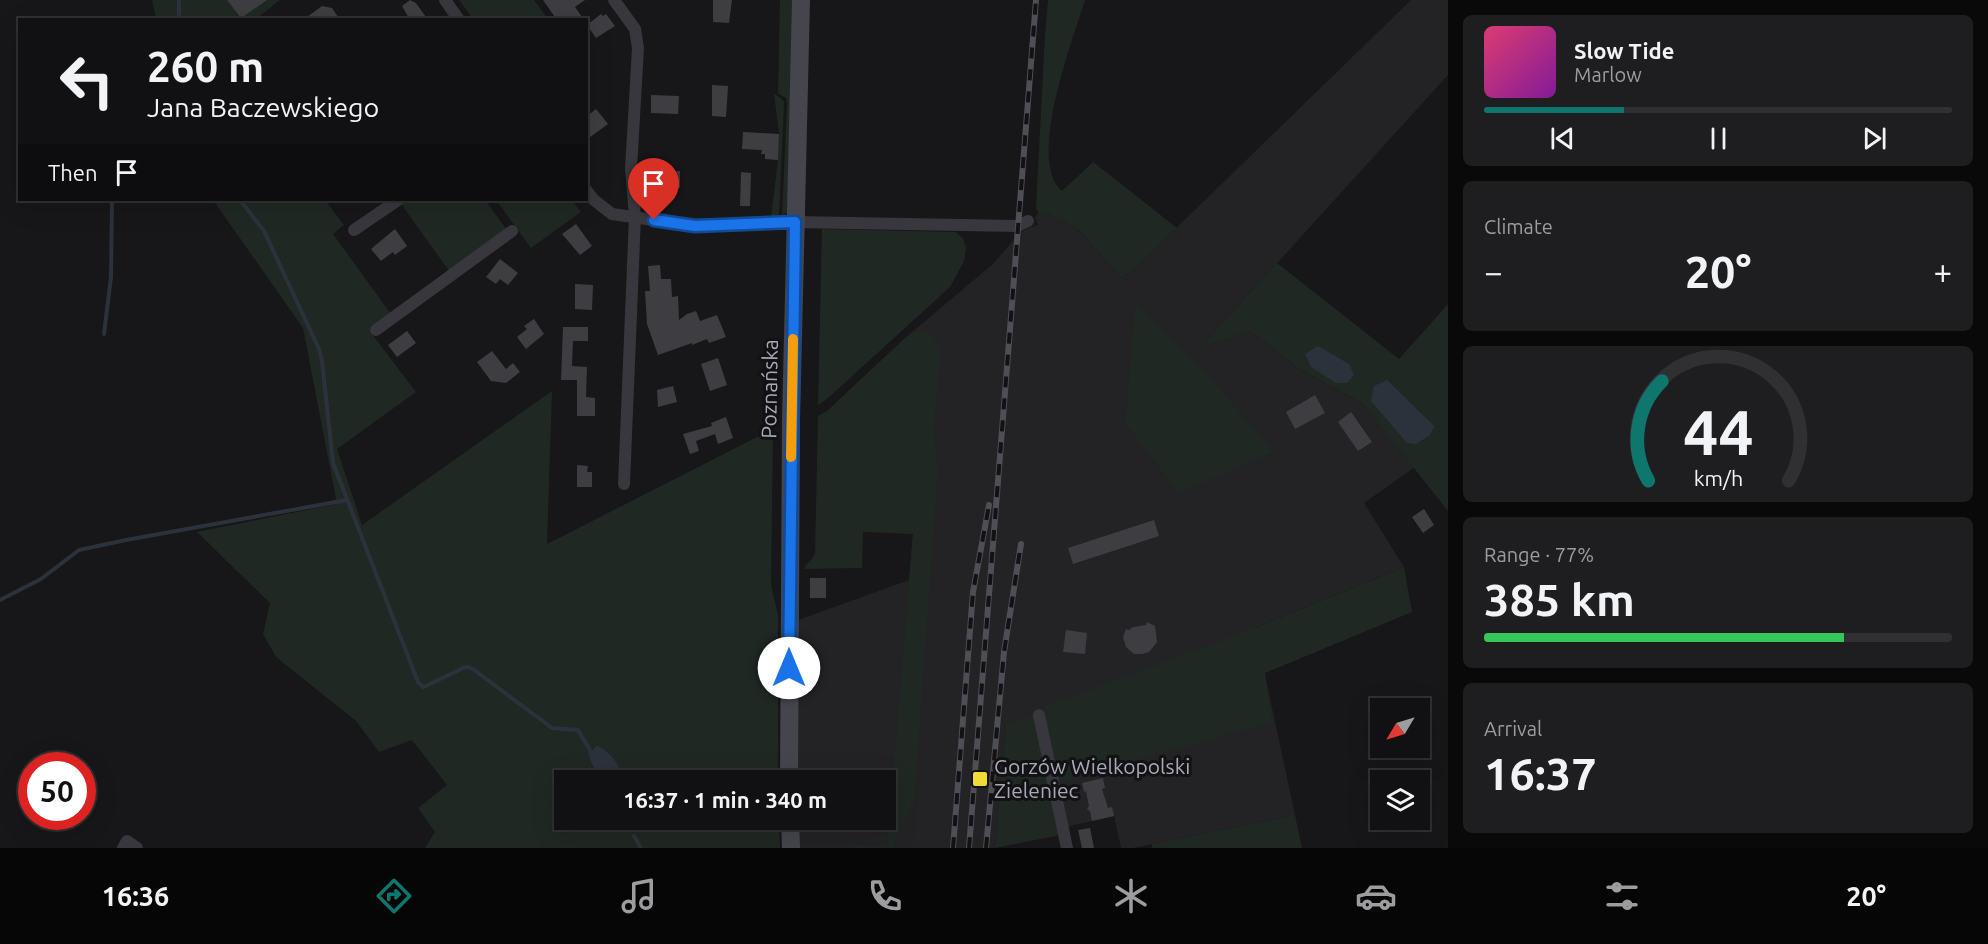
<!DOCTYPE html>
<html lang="en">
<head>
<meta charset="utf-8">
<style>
	body { margin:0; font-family:Ubuntu,sans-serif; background:#1e1e20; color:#f1f3f6; height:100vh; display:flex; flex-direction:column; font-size:22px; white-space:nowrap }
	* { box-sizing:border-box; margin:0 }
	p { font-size:20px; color:#9c9d9f }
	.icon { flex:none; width:33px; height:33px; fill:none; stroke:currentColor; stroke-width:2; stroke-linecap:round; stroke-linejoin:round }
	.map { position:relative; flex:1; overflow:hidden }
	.details { display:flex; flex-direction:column; gap:15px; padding:15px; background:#09090a; width:540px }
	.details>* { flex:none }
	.top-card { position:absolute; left:18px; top:18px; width:570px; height:183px; border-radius:0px; box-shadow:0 6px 24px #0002,0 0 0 2px #303032; background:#111012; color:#f1f3f6; overflow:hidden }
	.needle { width:39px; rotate:232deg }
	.tools { position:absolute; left:1370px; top:698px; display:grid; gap:12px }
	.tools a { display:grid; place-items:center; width:60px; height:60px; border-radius:0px; background:#111012; box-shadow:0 6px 24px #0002,0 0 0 2px #303032; font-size:30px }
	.speed { position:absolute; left:18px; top:752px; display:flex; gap:12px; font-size:30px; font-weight:700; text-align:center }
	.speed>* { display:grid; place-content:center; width:78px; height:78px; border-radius:50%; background:#111012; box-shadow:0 6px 24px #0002,0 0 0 2px #303032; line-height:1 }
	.speed .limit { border:9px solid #d22; background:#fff; color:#111 }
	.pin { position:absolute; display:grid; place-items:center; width:51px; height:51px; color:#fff; margin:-62px -26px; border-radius:50% 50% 50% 0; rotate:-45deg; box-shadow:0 0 6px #0007 }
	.pin .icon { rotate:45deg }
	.me { position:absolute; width:66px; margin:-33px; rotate:0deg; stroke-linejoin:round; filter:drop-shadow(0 0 4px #0008) }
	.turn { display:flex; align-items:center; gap:21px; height:126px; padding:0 30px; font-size:27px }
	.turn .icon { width:78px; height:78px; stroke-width:2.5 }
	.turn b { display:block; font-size:42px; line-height:51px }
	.then { display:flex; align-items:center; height:57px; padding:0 30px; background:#0003; gap:12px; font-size:22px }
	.big { font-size:45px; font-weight:600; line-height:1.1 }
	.details .widget { flex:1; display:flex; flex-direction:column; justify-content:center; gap:9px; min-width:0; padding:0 21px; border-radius:9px; background:#1e1e20 }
	.details .dial { align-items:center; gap:0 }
	.dial svg { height:156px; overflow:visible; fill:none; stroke:#303032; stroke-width:7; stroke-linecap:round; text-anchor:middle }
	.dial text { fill:#f1f3f6; stroke:none }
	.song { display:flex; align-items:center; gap:18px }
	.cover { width:72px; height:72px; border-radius:9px; background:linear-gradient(135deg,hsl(340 70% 55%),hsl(290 70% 35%)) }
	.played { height:6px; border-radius:3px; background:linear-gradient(90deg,#0f766e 30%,#303032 30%) }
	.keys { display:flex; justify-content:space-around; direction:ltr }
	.heat { display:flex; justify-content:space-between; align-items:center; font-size:33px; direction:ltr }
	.charge { height:9px; border-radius:4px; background:linear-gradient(90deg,#34c759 77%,#303032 0) }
	.trip { position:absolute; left:554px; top:770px; width:342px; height:60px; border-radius:0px; background:#111012; box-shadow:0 6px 24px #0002,0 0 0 2px #303032; font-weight:600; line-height:60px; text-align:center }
	.tabs { display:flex; height:96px; justify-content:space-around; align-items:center; background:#070607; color:#9c9d9f }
	.tabs .icon { width:42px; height:42px }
	.tabs .current { color:#0f766e }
	.tabs b { font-size:27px; color:#f1f3f6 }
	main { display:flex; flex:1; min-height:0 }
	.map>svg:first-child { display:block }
	.built { fill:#232225 }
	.green { fill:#202823 }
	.water { fill:#2c323c }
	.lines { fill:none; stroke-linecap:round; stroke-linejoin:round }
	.stream { stroke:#2c323c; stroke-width:4 }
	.building { fill:#3e3e42 }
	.minor { stroke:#38373d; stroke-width:12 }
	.secondary { stroke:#45454d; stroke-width:18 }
	.rail-casing { stroke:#4e4e56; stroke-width:6 }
	.rail { stroke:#121113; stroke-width:4; stroke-dasharray:11; stroke-linecap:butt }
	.route-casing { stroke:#114b97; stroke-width:15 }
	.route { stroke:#1a73e8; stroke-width:10 }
	.slow { stroke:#f59e0b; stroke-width:10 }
	.poi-dot { fill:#f0db36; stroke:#121113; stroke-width:2 }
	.labels { text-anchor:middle; stroke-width:6; stroke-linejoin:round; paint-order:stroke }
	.street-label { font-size:21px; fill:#a8aab8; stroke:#121113 }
	.poi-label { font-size:21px; fill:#a8aab8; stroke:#121113; text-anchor:start }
</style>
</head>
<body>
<main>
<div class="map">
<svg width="1448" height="848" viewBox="0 0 1448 848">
	<rect width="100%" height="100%" fill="#171618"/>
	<polygon class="built" points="1411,0 1448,0 1448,75 1201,347 1250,331 1299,369 1363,404 1415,467 1364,503 1404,567 1255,628 1295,815 1133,848 1121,848 1114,816 1062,828 1006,724 995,848 791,848 790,819 885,819 885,780 789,780 790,623 909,580 913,533 906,337 993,264 1018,235 1026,229 1038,225 1035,217 1047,213 1077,228 1121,278 1131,272"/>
	<g class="green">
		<polygon points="152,0 280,0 255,20 156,19"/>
		<polygon points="459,0 534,0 548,19 473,19"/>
		<polygon points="780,0 795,0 789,206 787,212 782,216 787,104 786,98 778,93"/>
		<path d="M 1048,0 L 1085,0 C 1073,40 1026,160 1062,191 L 1093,162 L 1177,228 L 1131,272 L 1121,278 L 1077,228 L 1047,213 L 1035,217 L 1039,213 L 1036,208 L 1045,34 Z"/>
		<polygon points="774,94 781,98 784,102 779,217 771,217 778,160 779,134"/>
		<polygon points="213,200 325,200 344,225 333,234 391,314 369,330 416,392 337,449 362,525 552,391 547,544 773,429 771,585 778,615 778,780 564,780 564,819 779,819 780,848 425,848 435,832 418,808 447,785 412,740 379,752 356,721 276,657 263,634 270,603 197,532 337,504 303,328"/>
		<polygon points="408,200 485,200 507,230 450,272 401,204"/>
		<polygon points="496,200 572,200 581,212 531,248"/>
		<polygon points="822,229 955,232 963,238 966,248 964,261 950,287 828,398 818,405"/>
		<polygon points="1277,263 1399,359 1448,304 1448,511 1363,404 1299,369 1250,331 1200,348"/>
		<polygon points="1136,301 1201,367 1274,452 1179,493 1125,423"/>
		<polygon points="917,331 930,333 941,346 934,431 938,469 915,791 918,791 892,848 854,848 852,844 887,847 913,534 863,532 862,568 805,569 805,566 812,559 815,553 818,416 827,411 906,337"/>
		<polygon points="1404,567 1412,612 1265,673 1272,722 1055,783 1043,707 1255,628"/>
		<polygon points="1039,715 1063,831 1056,836 995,848 1006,724"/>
		<polygon points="1295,815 1302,848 1152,848 1152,844"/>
	</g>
	<g class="water">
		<polygon points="1318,346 1349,364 1354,375 1347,383 1336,383 1311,367 1305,354"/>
		<polygon points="1387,380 1434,426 1430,435 1416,444 1407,443 1371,401 1374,386"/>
		<path d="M 597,746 C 611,751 620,767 625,780 L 599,780 L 588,754 Z"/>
	</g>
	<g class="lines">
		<g class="stream">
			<polyline points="179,0 179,20"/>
			<polyline points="240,200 264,231 319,349 322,361 333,463 418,682 423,687 426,686 463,668 468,667 473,669 552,728 578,730 593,755"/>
			<polyline points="104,334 111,277 112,200"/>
			<polyline points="0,600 41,579 79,550 126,540 347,500"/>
			<polyline points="634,836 641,848"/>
		</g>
	</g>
	<g class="building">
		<polygon points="227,0 267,0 241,18"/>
		<polygon points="410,0 416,3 428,20 410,20 402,6"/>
		<polygon points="543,0 585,0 575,7 584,20 557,20"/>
		<polygon points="713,0 732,0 729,23 713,22"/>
		<polygon points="322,6 332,8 340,20 303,20"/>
		<polygon points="601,14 603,16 606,14 615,26 596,38 587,25"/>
		<polygon points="712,85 728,86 726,117 712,116"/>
		<polygon points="651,95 679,96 678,114 651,113"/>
		<polygon points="596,109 608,124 586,140 586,117"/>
		<polygon points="743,132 779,134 778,160 765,159 765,154 761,154 762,150 742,149"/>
		<polygon points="651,171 680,171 680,188 651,187"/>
		<polygon points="741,172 751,173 750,206 740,206"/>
		<polygon points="576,224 592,246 580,255 562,234"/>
		<polygon points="395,229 407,246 395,255 393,252 381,261 371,249"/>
		<polygon points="500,259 518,273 508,285 500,279 496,284 486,277"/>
		<polygon points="660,265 661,279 671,279 672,297 678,296 679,320 687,314 696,311 700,321 717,315 726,337 709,343 707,339 692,345 692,343 658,355 647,324 645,291 650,291 648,266"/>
		<polygon points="575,284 593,285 592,310 575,309"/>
		<polygon points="534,319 544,334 526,349 517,337 527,329 524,326"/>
		<polygon points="563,327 588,327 588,341 573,341 572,366 587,367 586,397 595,398 595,416 577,416 577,380 561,380"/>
		<polygon points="407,331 416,343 397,357 388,345"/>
		<polygon points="492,351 506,369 513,363 520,372 506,383 491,381 477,362"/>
		<polygon points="718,358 727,385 710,391 701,364"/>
		<polygon points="673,386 677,402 658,407 657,390"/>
		<polygon points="1315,395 1325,413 1295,429 1286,412"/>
		<polygon points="1351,412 1372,442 1358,451 1338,422"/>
		<polygon points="726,417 733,438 718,444 715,434 696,441 699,451 690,454 683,434 712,426 711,423"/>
		<polygon points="577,465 588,466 587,472 592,472 592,487 577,487"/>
		<polygon points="1424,509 1434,525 1423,533 1412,517"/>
		<polygon points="1154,520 1159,536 1073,564 1068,548"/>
		<rect x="810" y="578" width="16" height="20"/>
		<polygon points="1147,622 1155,626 1157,642 1149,652 1142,654 1134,654 1126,647 1123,637 1126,629 1129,630 1133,627 1146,625"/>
		<polygon points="1066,630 1087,633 1085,654 1063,652"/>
		<polygon points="1103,778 1105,788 1102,789 1108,808 1112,807 1114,816 1092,821 1090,811 1087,809 1089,806 1086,791 1084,792 1082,783"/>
		<polygon points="1090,828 1094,848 1082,848 1078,830"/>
	</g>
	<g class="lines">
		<g class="minor">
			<polyline points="445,0 459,20"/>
			<polyline points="614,0 635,29 638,48 631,169 635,216 624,484"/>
			<polyline points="586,190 594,200 612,214 695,226 795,222 1018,226 1028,221"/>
			<polyline points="354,230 398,200"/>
			<polyline points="376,330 512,231"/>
			<polyline points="1039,715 1067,848"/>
			<polyline points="123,848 127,841 137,848"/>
		</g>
		<g class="secondary">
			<polyline points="789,780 791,421 801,0"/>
			<polyline points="790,819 791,848"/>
		</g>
		<g class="rail-casing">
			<g id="rail">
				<polyline points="953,848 973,592 989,505"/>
				<polyline points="969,848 1036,0"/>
				<polyline points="986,848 1004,652 1021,544"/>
			</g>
		</g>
		<use href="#rail" class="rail"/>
	</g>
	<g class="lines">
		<g class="route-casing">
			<polyline id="route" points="654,220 695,226 795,222 789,668"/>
		</g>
		<use href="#route" class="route"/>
		<polyline class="slow" points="791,457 793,339"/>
	</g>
	<rect class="poi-dot" x="972" y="771" width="16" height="16" rx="3"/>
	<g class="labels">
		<g class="street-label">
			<text transform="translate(770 389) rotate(-89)" y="7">Poznańska</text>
		</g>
		<g class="poi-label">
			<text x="994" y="774">Gorzów Wielkopolski<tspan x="994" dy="24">Zieleniec</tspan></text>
		</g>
	</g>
</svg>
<div class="tools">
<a><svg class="needle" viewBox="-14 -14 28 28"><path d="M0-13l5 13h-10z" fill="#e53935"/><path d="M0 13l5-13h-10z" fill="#9c9d9f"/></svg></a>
<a><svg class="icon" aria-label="layers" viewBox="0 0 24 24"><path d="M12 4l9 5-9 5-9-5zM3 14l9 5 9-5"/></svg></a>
</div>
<div class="speed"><div class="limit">50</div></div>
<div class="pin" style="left:654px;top:220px;background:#d93025"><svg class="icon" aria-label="arrive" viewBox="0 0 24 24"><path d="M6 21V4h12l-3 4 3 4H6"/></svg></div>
<svg class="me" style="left:789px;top:668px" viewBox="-20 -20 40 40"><circle r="19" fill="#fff"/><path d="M0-13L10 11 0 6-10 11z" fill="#1a73e8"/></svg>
<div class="trip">16:37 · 1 min · 340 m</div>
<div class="top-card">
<div class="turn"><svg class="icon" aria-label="left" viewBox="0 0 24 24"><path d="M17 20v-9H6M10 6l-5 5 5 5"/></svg><div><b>260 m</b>Jana Baczewskiego</div></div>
<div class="then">Then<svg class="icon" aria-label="arrive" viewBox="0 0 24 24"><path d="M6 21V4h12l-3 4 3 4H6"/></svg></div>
</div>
</div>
<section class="details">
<div class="widget">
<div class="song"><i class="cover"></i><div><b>Slow Tide</b><p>Marlow</p></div></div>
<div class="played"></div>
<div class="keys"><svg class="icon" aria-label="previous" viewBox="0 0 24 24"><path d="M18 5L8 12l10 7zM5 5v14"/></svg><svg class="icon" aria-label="pause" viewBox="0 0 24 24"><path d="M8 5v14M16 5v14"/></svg><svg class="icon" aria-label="next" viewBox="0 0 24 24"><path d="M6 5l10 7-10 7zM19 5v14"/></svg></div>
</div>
<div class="widget"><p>Climate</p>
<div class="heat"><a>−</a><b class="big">20°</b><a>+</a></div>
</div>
<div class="widget dial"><svg viewBox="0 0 100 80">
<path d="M14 69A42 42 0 1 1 86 69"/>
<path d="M14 69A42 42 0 0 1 21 18" stroke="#0f766e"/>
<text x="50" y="56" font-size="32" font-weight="700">44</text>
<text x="50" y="72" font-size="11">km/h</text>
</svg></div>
<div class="widget"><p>Range · 77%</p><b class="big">385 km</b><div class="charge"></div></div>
<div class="widget"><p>Arrival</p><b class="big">16:37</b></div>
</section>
</main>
<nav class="tabs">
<b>16:36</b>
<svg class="icon current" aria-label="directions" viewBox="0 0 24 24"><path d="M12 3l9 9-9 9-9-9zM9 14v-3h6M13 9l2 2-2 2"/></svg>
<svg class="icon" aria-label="music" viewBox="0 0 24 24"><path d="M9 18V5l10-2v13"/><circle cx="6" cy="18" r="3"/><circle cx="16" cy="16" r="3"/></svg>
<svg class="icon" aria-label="phone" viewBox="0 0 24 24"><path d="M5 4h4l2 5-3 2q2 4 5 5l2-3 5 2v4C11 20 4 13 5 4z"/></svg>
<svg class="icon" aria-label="climate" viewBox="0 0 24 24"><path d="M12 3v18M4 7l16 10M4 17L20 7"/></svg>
<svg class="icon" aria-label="car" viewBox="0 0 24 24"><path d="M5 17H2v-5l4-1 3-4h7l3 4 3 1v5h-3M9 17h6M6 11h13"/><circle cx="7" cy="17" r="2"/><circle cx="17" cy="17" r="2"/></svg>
<svg class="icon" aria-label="filters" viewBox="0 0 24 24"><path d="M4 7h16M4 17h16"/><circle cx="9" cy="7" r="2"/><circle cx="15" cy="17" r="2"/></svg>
<b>20°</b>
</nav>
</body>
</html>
